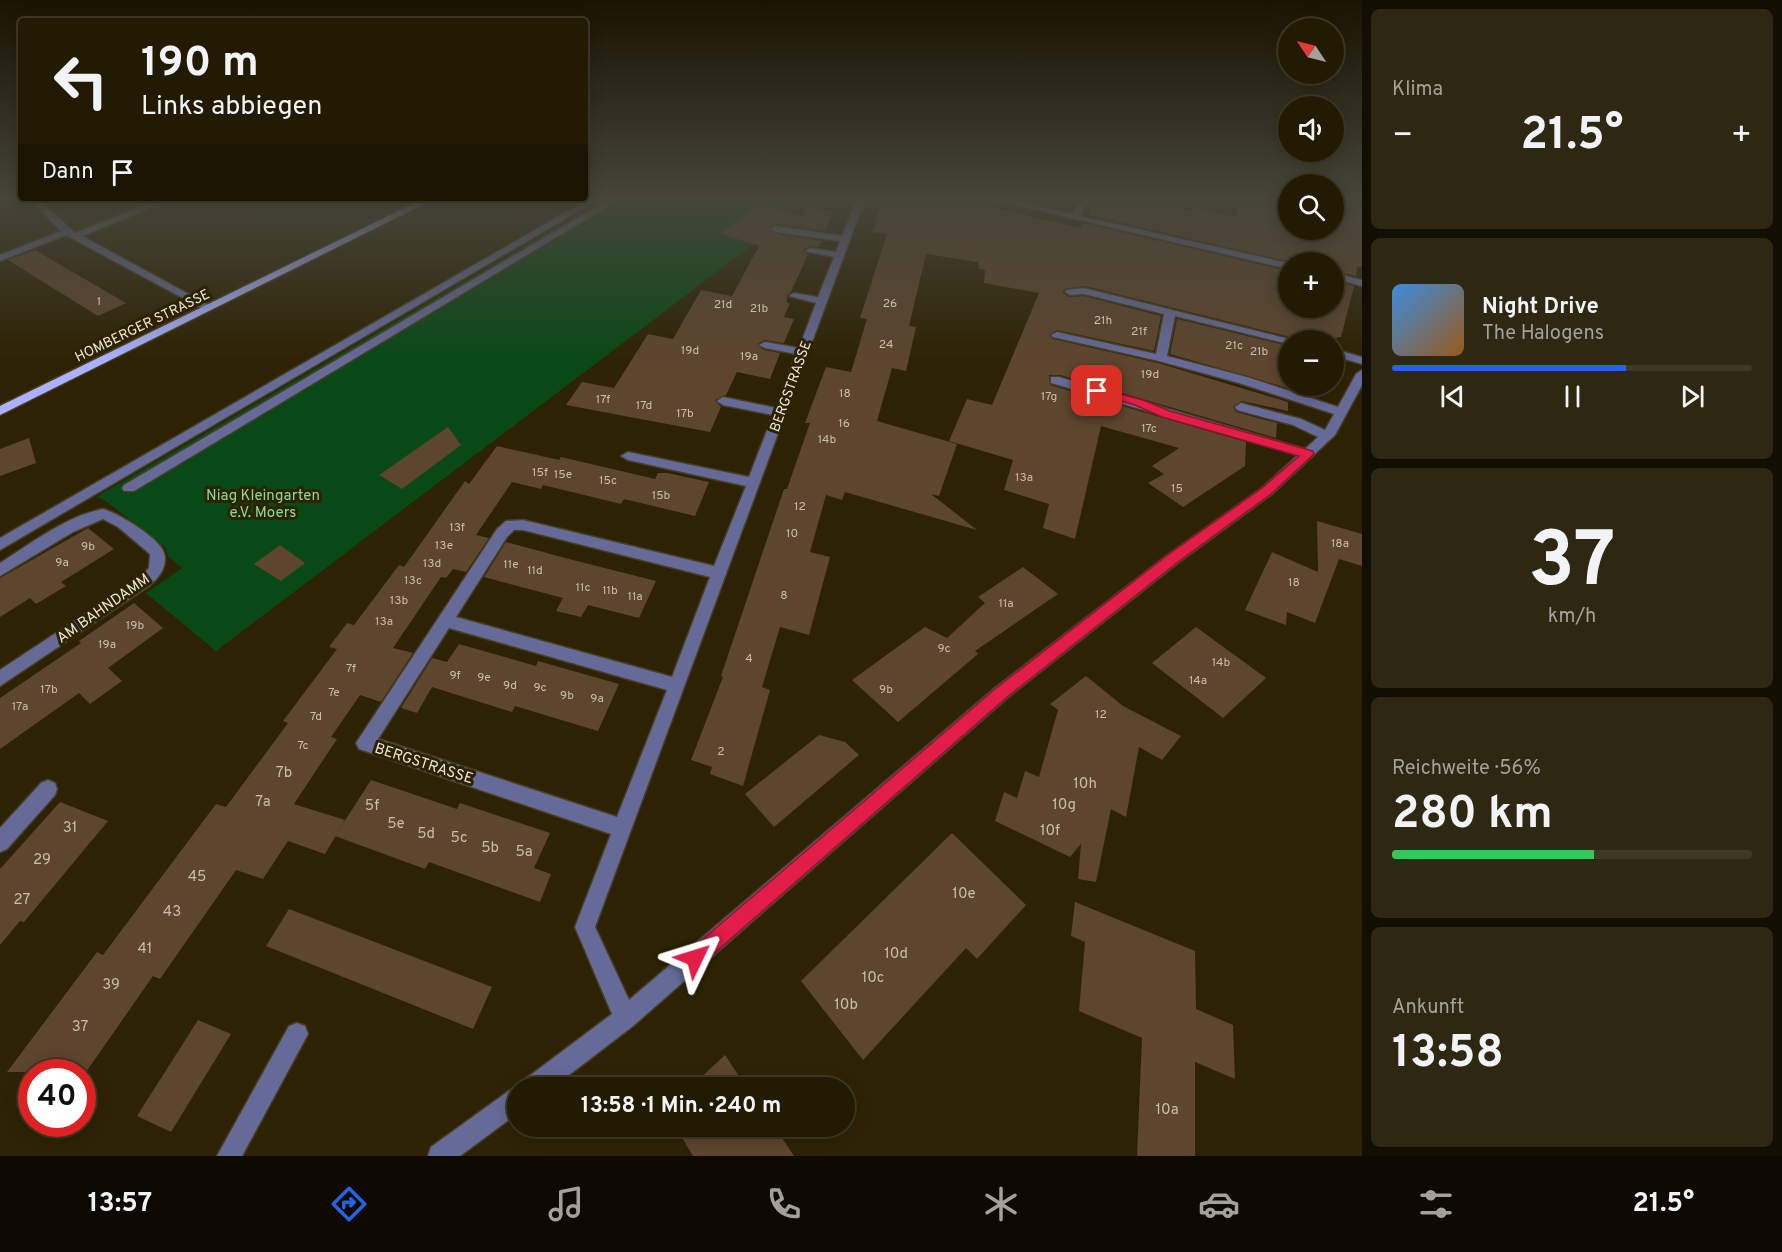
<!DOCTYPE html>
<html lang="de">
<head>
<meta charset="utf-8">
<style>
	body { margin:0; font-family:Overpass,sans-serif; background:#2e2712; color:#f1f3f6; height:100vh; display:flex; flex-direction:column; font-size:22px; white-space:nowrap }
	* { box-sizing:border-box; margin:0 }
	p { font-size:20px; color:#a2a19a }
	.icon { flex:none; width:33px; height:33px; fill:none; stroke:currentColor; stroke-width:2; stroke-linecap:round; stroke-linejoin:round }
	.map { position:relative; flex:1; overflow:hidden }
	.side { display:flex; flex-direction:column; gap:9px; padding:9px; background:#130e02; width:420px }
	.side>* { flex:none }
	.banner { position:absolute; left:18px; top:18px; width:570px; height:183px; border-radius:6px; box-shadow:0 3px 15px #0003,0 0 0 2px #3f3825; background:#221a03; color:#f1f3f6; overflow:hidden }
	.needle { width:39px; rotate:305deg }
	.tools { position:absolute; left:1278px; top:18px; display:grid; gap:12px }
	.tools a { display:grid; place-items:center; width:66px; height:66px; border-radius:50%; background:#221a03; box-shadow:0 3px 15px #0003,0 0 0 2px #3f3825; font-size:30px }
	.speed { position:absolute; left:18px; top:1059px; display:flex; gap:12px; font-size:30px; font-weight:700; text-align:center }
	.speed>* { display:grid; place-content:center; width:78px; height:78px; border-radius:50%; background:#221a03; box-shadow:0 3px 15px #0003,0 0 0 2px #3f3825; line-height:1 }
	.speed .limit { border:9px solid #d22; background:#fff; color:#111 }
	.pin { position:absolute; display:grid; place-items:center; width:51px; height:51px; color:#fff; margin:-26px; border-radius:12px; box-shadow:0 3px 9px #0006 }
	.me { position:absolute; width:66px; margin:-33px; rotate:49deg; stroke-linejoin:round; filter:drop-shadow(0 0 4px #0008) }
	.turn { display:flex; align-items:center; gap:21px; height:126px; padding:0 24px; font-size:27px }
	.turn .icon { width:78px; height:78px; stroke-width:2.5 }
	.turn b { display:block; font-size:42px; line-height:51px }
	.then { display:flex; align-items:center; height:57px; padding:0 24px; background:#0003; gap:12px; font-size:22px }
	.big { font-size:45px; font-weight:700; line-height:1.1 }
	.side .widget { flex:1; display:flex; flex-direction:column; justify-content:center; gap:9px; min-width:0; padding:0 21px; border-radius:9px; background:#2e2712 }
	.side .dial { align-items:center; gap:0 }
	.dial b { font-size:78px; line-height:1 }
	.song { display:flex; align-items:center; gap:18px }
	.cover { width:72px; height:72px; border-radius:9px; background:linear-gradient(135deg,hsl(210 70% 55%),hsl(30 70% 35%)) }
	.played { height:6px; border-radius:3px; background:linear-gradient(90deg,#2563eb 65%,#3f3825 65%) }
	.keys { display:flex; justify-content:space-around; direction:ltr }
	.heat { display:flex; justify-content:space-between; align-items:center; font-size:33px; direction:ltr }
	.charge { height:9px; border-radius:4px; background:linear-gradient(90deg,#34c759 56%,#3f3825 0) }
	.trip { position:absolute; left:507px; top:1077px; width:348px; height:60px; border-radius:30px; background:#221a03; box-shadow:0 3px 15px #0003,0 0 0 2px #3f3825; font-weight:700; line-height:60px; text-align:center }
	.dock { display:flex; height:96px; justify-content:space-around; align-items:center; background:#0e0a01; color:#a2a19a }
	.dock .icon { width:42px; height:42px }
	.dock .on { color:#2563eb }
	.dock b { font-size:27px; color:#f1f3f6 }
	main { display:flex; flex:1; min-height:0 }
	.map>svg:first-child { display:block }
	.green { fill:#094817 }
	.building { fill:#5d452e }
	.lines { fill:none; stroke-linecap:round; stroke-linejoin:round }
	.minor-casing { stroke:#483e21; stroke-width:3 }
	.major-casing { stroke:#483e21; stroke-width:3 }
	.minor { fill:#656a98; fill-rule:evenodd }
	.major { fill:#aab1fe; fill-rule:evenodd }
	.route { fill:#e11d48; stroke:#92132f; stroke-width:1.5 }
	.labels { text-anchor:middle; stroke-width:6; stroke-linejoin:round; paint-order:stroke }
	.number-label { font-size:12px; fill:#c8beab }
	.far-street-label { font-size:14px; fill:#ece6d5; stroke:#2d2304 }
	.park-label { font-size:15px; fill:#8adb92; stroke:#2d2304 }
	.street-label { font-size:15px; fill:#ece6d5; stroke:#2d2304 }
	.near-number-label { font-size:15px; fill:#c8beab }
</style>
</head>
<body>
<main>
<div class="map">
<svg width="1362" height="1156" viewBox="0 0 1362 1156">
	<rect width="100%" height="100%" fill="#2d2304"/>
	<polygon class="green" points="605,199 788,199 791,210 788,218 216,651 146,593 182,568 168,556 166,548 103,499 96,497"/>
	<g class="building">
		<polygon points="883,199 946,199 969,202 1080,228 1083,223 1288,271 1288,308 1334,308 1334,281 1354,286 1341,337 1337,337 1334,346 1334,340 1295,340 1294,338 1085,286 1064,289 1063,293 1069,297 1084,296 1161,316 1154,351 1057,330 1049,335 1053,339 1158,363 1288,402 1288,411 1242,401 1233,407 1236,412 1277,423 1276,438 1060,375 1049,375 1050,385 1246,442 1245,466 1183,507 1148,483 1164,474 1152,466 1179,448 1101,426 1075,539 1043,528 1049,504 1004,490 1013,460 949,441 967,399 992,405 1039,293 984,283 985,270 979,269 978,262 926,254 909,326 916,327 906,371 892,368 877,421 957,444 939,496 931,494 977,530 845,492 842,500 826,495 810,552 830,557 809,635 780,627 762,687 770,690 743,786 710,774 712,767 691,760 723,677 721,676 784,489 787,489 810,423 805,423 826,367 851,372 867,319 860,318 887,234 872,232"/>
		<polygon points="1098,199 1137,199 1191,211 1193,207 1237,217 1238,199 1288,199 1288,230 1334,230 1334,199 1357,199 1362,211 1362,267 1357,267 1356,276 1334,271 1334,262 1290,262 1088,215"/>
		<polygon points="761,204 803,217 807,207 833,211 826,231 776,224 769,228 776,234 822,241 819,247 809,246 803,250 808,254 791,292 787,295 787,303 790,303 784,317 794,319 784,343 765,340 757,344 764,350 780,353 770,379 737,372 726,395 715,400 721,407 710,432 566,405 582,382 614,388 648,334 673,339 701,290 732,296 759,246 720,233"/>
		<polygon points="35,250 126,303 98,316 8,260"/>
		<polygon points="1177,319 1288,346 1288,388 1170,354"/>
		<polygon points="448,427 461,445 402,489 379,475"/>
		<polygon points="29,438 36,463 0,476 0,449"/>
		<polygon points="497,446 559,460 561,457 655,479 658,473 667,473 709,482 695,516 624,499 621,504 543,485 541,489 512,482 476,535 489,538 466,572 453,569 446,578 441,577 393,648 413,653 381,702 360,695 331,737 337,739 294,804 345,820 325,854 288,841 263,879 236,870 160,979 153,976 86,1072 7,1072 97,952 103,955 216,804 226,807 288,723 283,721 337,649 329,647 347,623 354,625 399,565 404,567 465,481 469,484"/>
		<polygon points="1317,521 1362,534 1362,566 1339,559 1315,623 1287,612 1286,625 1245,610 1272,552 1318,572"/>
		<polygon points="88,528 114,549 61,582 66,586 36,604 30,598 0,617 0,578"/>
		<polygon points="506,542 569,559 656,581 639,618 588,605 581,617 556,611 563,598 484,577"/>
		<polygon points="280,545 305,563 281,581 254,564"/>
		<polygon points="1023,567 1058,594 975,651 978,654 898,722 852,680 925,627 947,638 985,603 978,597"/>
		<polygon points="134,603 163,628 108,668 122,681 90,704 79,693 0,749 0,698 81,643 79,641"/>
		<polygon points="1196,627 1266,678 1223,718 1152,663"/>
		<polygon points="459,644 536,666 538,661 619,684 598,731 515,706 512,712 432,687 417,713 401,708 432,658 447,662"/>
		<polygon points="1086,676 1123,706 1181,736 1162,760 1139,747 1126,817 1111,809 1096,882 1078,879 1081,844 1070,857 995,821 1004,792 1017,798 1025,771 1039,777 1058,710 1050,704"/>
		<polygon points="819,735 845,742 859,755 774,827 745,794"/>
		<polygon points="371,780 457,809 460,803 550,833 534,868 551,874 540,902 429,862 425,869 335,836"/>
		<polygon points="60,802 108,821 24,922 20,921 0,945 0,869"/>
		<polygon points="952,833 1026,905 977,959 966,948 863,1060 801,981"/>
		<polygon points="1075,902 1195,951 1196,1009 1233,1025 1235,1079 1195,1062 1195,1156 1137,1156 1142,1038 1079,1011 1085,942 1071,936"/>
		<polygon points="289,909 492,987 473,1029 266,946"/>
		<polygon points="198,1020 231,1034 171,1132 137,1116"/>
		<polygon points="725,1055 747,1088 678,1088 697,1081"/>
		<polygon points="675,1126 774,1126 794,1156 693,1156"/>
	</g>
	<g class="lines">
		<g class="minor-casing">
			<g id="minor">
				<polygon points="29,199 38,199 75,233 161,199 172,199 82,236 214,308 205,310 66,235 0,261 0,255 61,231"/>
				<polygon points="589,199 599,199 0,550 0,538"/>
				<polygon points="610,199 620,199 134,491 124,491 122,488 124,485"/>
				<path d="M 857,199 L 865,199 L 595,927 L 629,1000 L 995,688 L 1169,554 L 1262,488 L 1298,455 L 1051,383 L 1051,377 L 1059,377 L 1305,449 L 1318,437 L 1293,425 L 1237,410 L 1235,407 L 1241,403 L 1301,419 L 1325,430 L 1334,414 L 1239,383 L 1159,361 L 1053,337 L 1051,335 L 1057,332 L 1156,354 L 1164,314 L 1084,294 L 1070,295 L 1065,292 L 1066,290 L 1084,288 L 1293,340 L 1288,340 L 1288,344 L 1175,316 L 1167,356 L 1247,377 L 1338,407 L 1356,374 L 1362,370 L 1362,385 L 1335,435 L 1272,494 L 1179,562 L 1007,698 L 633,1026 L 552,1088 L 518,1088 L 518,1113 L 460,1156 L 428,1156 L 431,1147 L 510,1090 L 518,1086 L 521,1087 L 524,1080 L 612,1014 L 575,927 L 611,834 L 365,751 L 359,749 L 356,743 L 497,529 L 506,521 L 523,520 L 714,566 L 746,486 L 628,460 L 621,456 L 628,452 L 749,477 L 773,415 L 723,405 L 717,401 L 723,397 L 776,408 L 796,354 L 765,348 L 759,345 L 765,342 L 799,348 L 816,303 L 789,296 L 794,293 L 818,297 L 834,257 L 805,251 L 810,248 L 836,252 L 840,241 L 776,232 L 771,229 L 776,226 L 842,236 ZM 514,530 L 523,530 L 710,577 L 672,677 L 456,617 L 507,537 ZM 449,628 L 667,690 L 617,817 L 378,739 Z"/>
				<polygon points="990,199 1005,199 1072,214 1082,199 1090,199 1080,216 1288,263 1288,269"/>
				<polygon points="1334,273 1362,280 1362,286 1334,279"/>
				<polygon points="1334,349 1362,357 1362,364 1334,356"/>
				<path d="M 103,509 C 118,513 160,538 164,553 C 168,566 159,578 149,586 L 0,686 L 0,670 L 139,578 L 149,568 L 150,554 L 118,527 L 103,519 L 73,532 L 0,576 L 0,563 C 32,543 66,516 103,509 Z"/>
				<polygon points="48,780 55,783 57,789 55,795 7,849 0,852 0,828 41,783"/>
				<polygon points="297,1023 305,1026 308,1034 242,1156 217,1156 289,1026"/>
			</g>
		</g>
		<g class="major-casing">
			<polygon id="major" points="423,199 434,199 0,415 0,406"/>
		</g>
		<use href="#minor" class="minor"/>
		<use href="#major" class="major"/>
	</g>
	<linearGradient id="sky" x2="0" y2="1"><stop stop-color="#191302"/><stop offset="0.55" stop-color="#46453a"/><stop offset="1" stop-color="#46453a" stop-opacity="0"/></linearGradient>
	<rect width="1362" height="361" fill="url(#sky)"/>
	<polygon class="route" points="1097,388 1143,400 1170,411 1313,451 1314,454 1271,494 1178,562 1006,698 702,964 695,967 689,964 686,958 689,951 995,689 1169,554 1262,488 1299,456 1162,417 1135,405 1093,393 1092,391"/>
	<g class="labels">
		<g class="number-label">
			<text x="99" y="305">1</text>
			<text x="890" y="307">26</text>
			<text x="723" y="308">21d</text>
			<text x="759" y="312">21b</text>
			<text x="1103" y="324">21h</text>
			<text x="1139" y="335">21f</text>
			<text x="886" y="348">24</text>
			<text x="1234" y="349">21c</text>
			<text x="690" y="354">19d</text>
			<text x="1259" y="355">21b</text>
			<text x="749" y="360">19a</text>
			<text x="1150" y="378">19d</text>
			<text x="845" y="397">18</text>
			<text x="1049" y="400">17g</text>
			<text x="603" y="403">17f</text>
			<text x="644" y="409">17d</text>
			<text x="685" y="417">17b</text>
			<text x="844" y="427">16</text>
			<text x="1149" y="432">17c</text>
			<text x="827" y="443">14b</text>
			<text x="540" y="476">15f</text>
			<text x="563" y="478">15e</text>
			<text x="1024" y="481">13a</text>
			<text x="608" y="484">15c</text>
			<text x="1177" y="492">15</text>
			<text x="661" y="499">15b</text>
			<text x="800" y="510">12</text>
			<text x="457" y="531">13f</text>
			<text x="792" y="537">10</text>
			<text x="1340" y="547">18a</text>
			<text x="444" y="549">13e</text>
			<text x="88" y="550">9b</text>
			<text x="62" y="566">9a</text>
			<text x="432" y="567">13d</text>
			<text x="511" y="568">11e</text>
			<text x="535" y="574">11d</text>
			<text x="413" y="584">13c</text>
			<text x="1294" y="586">18</text>
			<text x="583" y="591">11c</text>
			<text x="610" y="594">11b</text>
			<text x="784" y="599">8</text>
			<text x="635" y="600">11a</text>
			<text x="399" y="604">13b</text>
			<text x="1006" y="607">11a</text>
			<text x="384" y="625">13a</text>
			<text x="135" y="629">19b</text>
			<text x="107" y="648">19a</text>
			<text x="944" y="652">9c</text>
			<text x="749" y="662">4</text>
			<text x="1221" y="666">14b</text>
			<text x="351" y="672">7f</text>
			<text x="455" y="679">9f</text>
			<text x="484" y="681">9e</text>
			<text x="1198" y="684">14a</text>
			<text x="510" y="689">9d</text>
			<text x="540" y="691">9c</text>
			<text x="49" y="693">17b</text>
			<text x="886" y="693">9b</text>
			<text x="334" y="696">7e</text>
			<text x="567" y="699">9b</text>
			<text x="597" y="702">9a</text>
			<text x="20" y="710">17a</text>
			<text x="1101" y="718">12</text>
			<text x="316" y="720">7d</text>
			<text x="303" y="749">7c</text>
			<text x="721" y="755">2</text>
		</g>
		<g class="far-street-label">
			<text transform="translate(142 325) rotate(-26)" y="5">HOMBERGER STRASSE</text>
			<text transform="translate(790 386) rotate(-70)" y="5">BERGSTRASSE</text>
		</g>
		<g class="park-label">
			<text x="263" y="500">Niag Kleingarten<tspan x="263" dy="17">e.V. Moers</tspan></text>
		</g>
		<g class="street-label">
			<text transform="translate(103 608) rotate(-35)" y="5">AM BAHNDAMM</text>
			<text transform="translate(424 763) rotate(18)" y="5">BERGSTRASSE</text>
		</g>
		<g class="near-number-label">
			<text x="284" y="777">7b</text>
			<text x="1085" y="788">10h</text>
			<text x="263" y="806">7a</text>
			<text x="1064" y="809">10g</text>
			<text x="372" y="810">5f</text>
			<text x="396" y="828">5e</text>
			<text x="70" y="832">31</text>
			<text x="1050" y="835">10f</text>
			<text x="426" y="838">5d</text>
			<text x="459" y="842">5c</text>
			<text x="490" y="852">5b</text>
			<text x="524" y="856">5a</text>
			<text x="42" y="864">29</text>
			<text x="197" y="881">45</text>
			<text x="964" y="898">10e</text>
			<text x="22" y="904">27</text>
			<text x="172" y="916">43</text>
			<text x="145" y="953">41</text>
			<text x="896" y="958">10d</text>
			<text x="873" y="982">10c</text>
			<text x="111" y="989">39</text>
			<text x="846" y="1009">10b</text>
			<text x="80" y="1031">37</text>
			<text x="1167" y="1114">10a</text>
		</g>
	</g>
</svg>
<div class="tools">
<a><svg class="needle" viewBox="-14 -14 28 28"><path d="M0-13l5 13h-10z" fill="#e53935"/><path d="M0 13l5-13h-10z" fill="#a2a19a"/></svg></a>
<a><svg class="icon" aria-label="sound" viewBox="0 0 24 24"><path d="M4 9h4l5-4v14l-5-4H4zM17 9q2 3 0 6"/></svg></a>
<a><svg class="icon" aria-label="search" viewBox="0 0 24 24"><circle cx="10" cy="10" r="6"/><path d="M15 15l6 6"/></svg></a>
<a>+</a>
<a>−</a>
</div>
<div class="speed"><div class="limit">40</div></div>
<div class="pin" style="left:1097px;top:391px;background:#d93025"><svg class="icon" aria-label="arrive" viewBox="0 0 24 24"><path d="M6 21V4h12l-3 4 3 4H6"/></svg></div>
<svg class="me" style="left:695px;top:958px" viewBox="-20 -20 40 40"><path d="M0-17L14 15 0 8-14 15z" fill="#e11d48" stroke="#fff" stroke-width="4"/></svg>
<div class="trip">13:58 · 1 Min. · 240 m</div>
<div class="banner">
<div class="turn"><svg class="icon" aria-label="left" viewBox="0 0 24 24"><path d="M17 20v-9H6M10 6l-5 5 5 5"/></svg><div><b>190 m</b>Links abbiegen</div></div>
<div class="then">Dann<svg class="icon" aria-label="arrive" viewBox="0 0 24 24"><path d="M6 21V4h12l-3 4 3 4H6"/></svg></div>
</div>
</div>
<section class="side">
<div class="widget"><p>Klima</p>
<div class="heat"><a>−</a><b class="big">21.5°</b><a>+</a></div>
</div>
<div class="widget">
<div class="song"><i class="cover"></i><div><b>Night Drive</b><p>The Halogens</p></div></div>
<div class="played"></div>
<div class="keys"><svg class="icon" aria-label="previous" viewBox="0 0 24 24"><path d="M18 5L8 12l10 7zM5 5v14"/></svg><svg class="icon" aria-label="pause" viewBox="0 0 24 24"><path d="M8 5v14M16 5v14"/></svg><svg class="icon" aria-label="next" viewBox="0 0 24 24"><path d="M6 5l10 7-10 7zM19 5v14"/></svg></div>
</div>
<div class="widget dial"><b>37</b><p>km/h</p></div>
<div class="widget"><p>Reichweite · 56%</p><b class="big">280 km</b><div class="charge"></div></div>
<div class="widget"><p>Ankunft</p><b class="big">13:58</b></div>
</section>
</main>
<nav class="dock">
<b>13:57</b>
<svg class="icon on" aria-label="directions" viewBox="0 0 24 24"><path d="M12 3l9 9-9 9-9-9zM9 14v-3h6M13 9l2 2-2 2"/></svg>
<svg class="icon" aria-label="music" viewBox="0 0 24 24"><path d="M9 18V5l10-2v13"/><circle cx="6" cy="18" r="3"/><circle cx="16" cy="16" r="3"/></svg>
<svg class="icon" aria-label="phone" viewBox="0 0 24 24"><path d="M5 4h4l2 5-3 2q2 4 5 5l2-3 5 2v4C11 20 4 13 5 4z"/></svg>
<svg class="icon" aria-label="climate" viewBox="0 0 24 24"><path d="M12 3v18M4 7l16 10M4 17L20 7"/></svg>
<svg class="icon" aria-label="car" viewBox="0 0 24 24"><path d="M5 17H2v-5l4-1 3-4h7l3 4 3 1v5h-3M9 17h6M6 11h13"/><circle cx="7" cy="17" r="2"/><circle cx="17" cy="17" r="2"/></svg>
<svg class="icon" aria-label="filters" viewBox="0 0 24 24"><path d="M4 7h16M4 17h16"/><circle cx="9" cy="7" r="2"/><circle cx="15" cy="17" r="2"/></svg>
<b>21.5°</b>
</nav>
</body>
</html>
